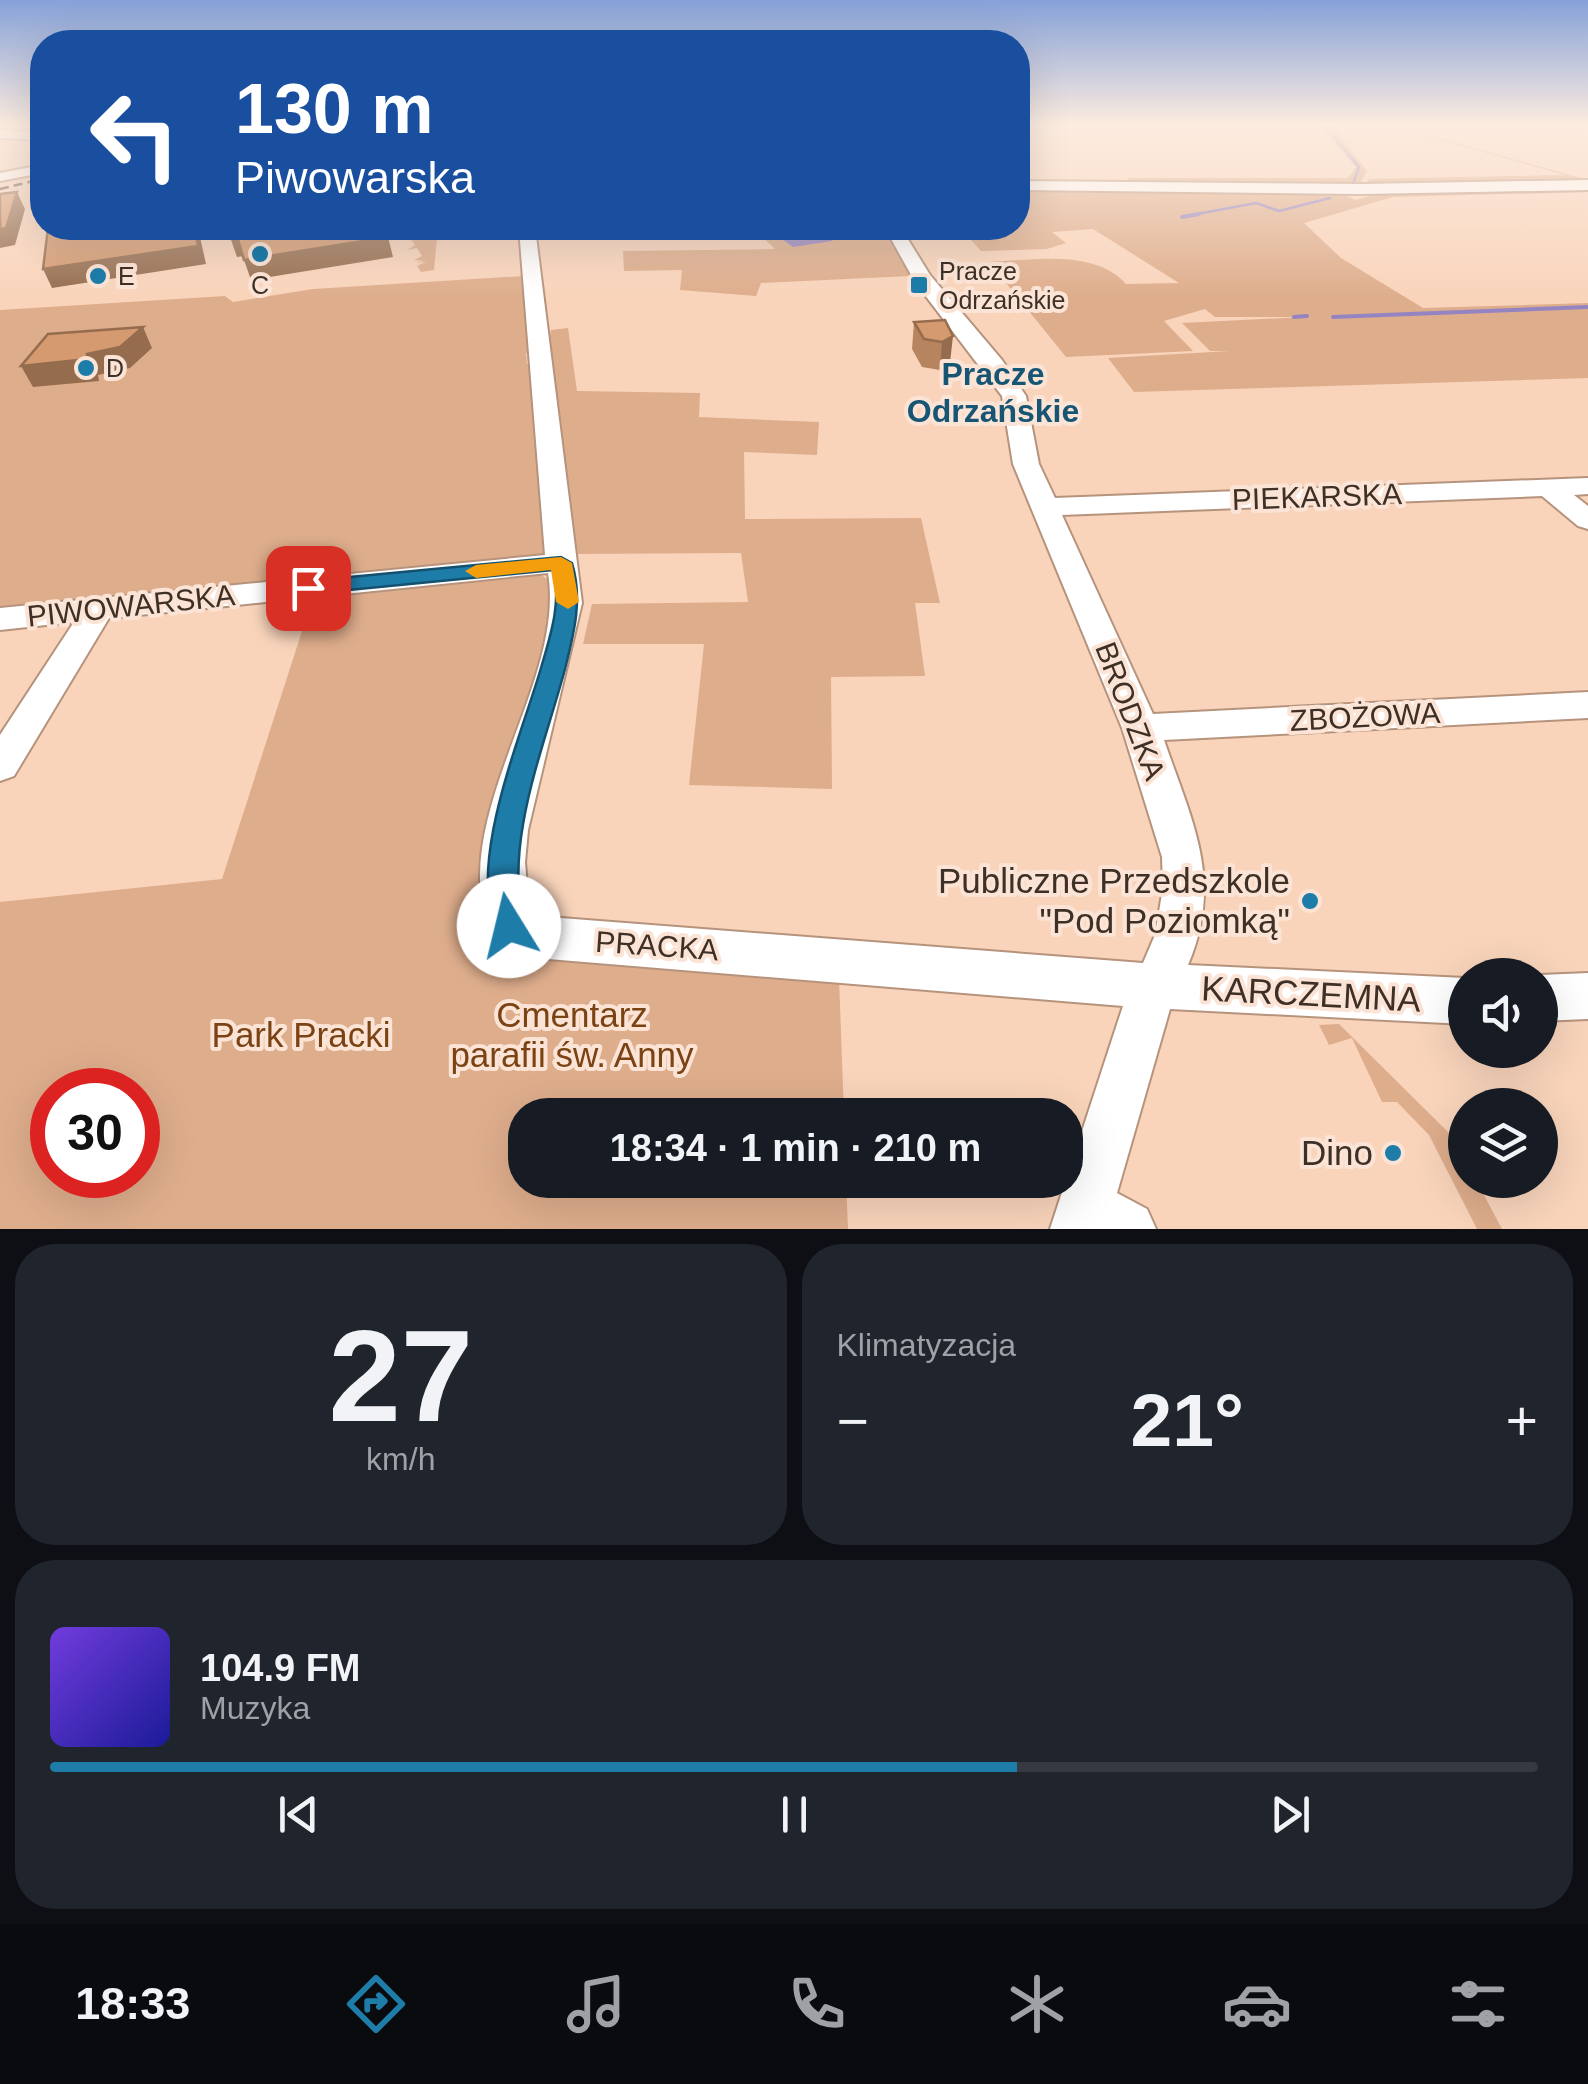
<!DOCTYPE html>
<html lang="pl">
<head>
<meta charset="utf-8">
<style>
	body { margin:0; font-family:Helvetica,sans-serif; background:#20242c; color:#f1f3f6; height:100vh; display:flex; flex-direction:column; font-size:38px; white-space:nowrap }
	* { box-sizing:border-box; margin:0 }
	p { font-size:32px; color:#9ea1a6 }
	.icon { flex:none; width:55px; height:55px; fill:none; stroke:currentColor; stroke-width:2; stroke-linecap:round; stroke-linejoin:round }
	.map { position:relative; height:1229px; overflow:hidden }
	.sheet { display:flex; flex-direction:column; gap:15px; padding:15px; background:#0d0f14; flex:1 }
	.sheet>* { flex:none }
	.hud { position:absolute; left:30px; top:30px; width:1000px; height:210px; border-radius:40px; box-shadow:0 10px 40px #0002; background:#1a4fa0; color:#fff; overflow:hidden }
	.controls { position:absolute; left:1448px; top:958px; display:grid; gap:20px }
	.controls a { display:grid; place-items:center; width:110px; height:110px; border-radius:50%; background:#171b24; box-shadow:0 10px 40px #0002; font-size:50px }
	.speed { position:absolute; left:30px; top:1068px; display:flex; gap:20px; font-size:50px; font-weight:700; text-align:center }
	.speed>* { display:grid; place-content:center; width:130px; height:130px; border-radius:50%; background:#171b24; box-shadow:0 10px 40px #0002; line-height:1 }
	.speed .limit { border:15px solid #d22; background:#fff; color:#111 }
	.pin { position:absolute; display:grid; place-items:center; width:85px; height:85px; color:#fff; margin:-42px; border-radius:20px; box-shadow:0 5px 15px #0006 }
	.me { position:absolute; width:110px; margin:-55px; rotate:351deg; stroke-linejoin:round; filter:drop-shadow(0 0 8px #0008) }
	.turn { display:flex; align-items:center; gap:35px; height:210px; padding:0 40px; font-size:45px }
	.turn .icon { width:130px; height:130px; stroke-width:2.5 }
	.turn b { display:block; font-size:70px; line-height:85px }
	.big { font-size:75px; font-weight:700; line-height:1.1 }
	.sheet .widget { flex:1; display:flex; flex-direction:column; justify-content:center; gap:15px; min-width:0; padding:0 35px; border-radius:40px; background:#20242c }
	.sheet .dial { align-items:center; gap:0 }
	.dial b { font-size:130px; line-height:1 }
	.song { display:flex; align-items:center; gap:30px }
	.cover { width:120px; height:120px; border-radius:15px; background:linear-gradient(135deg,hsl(260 70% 55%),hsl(240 70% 35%)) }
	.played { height:10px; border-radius:5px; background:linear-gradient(90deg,#1e7ca9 65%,#363941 65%) }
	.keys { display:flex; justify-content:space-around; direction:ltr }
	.heat { display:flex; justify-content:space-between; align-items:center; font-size:55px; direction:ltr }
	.sheet .tiles { flex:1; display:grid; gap:15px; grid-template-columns:1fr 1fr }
	.widget:last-child { grid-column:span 2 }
	.trip { position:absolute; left:508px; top:1098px; width:575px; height:100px; border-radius:40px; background:#171b24; box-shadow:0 10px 40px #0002; font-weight:700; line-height:100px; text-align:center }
	.menu { display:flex; height:160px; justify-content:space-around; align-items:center; background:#090b0e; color:#9ea1a6 }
	.menu .icon { width:70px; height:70px }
	.menu .current { color:#1e7ca9 }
	.menu b { font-size:45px; color:#f1f3f6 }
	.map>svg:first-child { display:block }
	.green { fill:#dead8c; fill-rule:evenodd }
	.water { fill:#9484c1 }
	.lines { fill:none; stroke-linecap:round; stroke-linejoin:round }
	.stream-far1 { stroke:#9484c1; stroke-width:2.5 }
	.stream { stroke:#9484c1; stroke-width:4 }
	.minor-casing { stroke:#b6937c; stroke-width:4 }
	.minor { fill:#fff; fill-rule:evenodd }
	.rail { stroke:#5b493d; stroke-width:2.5; stroke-dasharray:9 5; stroke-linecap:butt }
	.wall { fill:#b78460 }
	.shaded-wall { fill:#956c4e }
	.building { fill:#d59a70; stroke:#956c4e; stroke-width:2.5 }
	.route { fill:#1e7ca9; stroke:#14516e; stroke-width:2.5 }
	.slow { fill:#f59e0b }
	.poi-dot { fill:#1e7ca9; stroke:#fbe4d6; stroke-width:4 }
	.labels { text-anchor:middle; stroke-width:8; stroke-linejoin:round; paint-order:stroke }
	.far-poi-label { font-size:25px; fill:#3e3026; stroke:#fbe4d6; text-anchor:start }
	.street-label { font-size:30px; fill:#3e3026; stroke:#fbe4d6 }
	.far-district-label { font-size:32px; font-weight:bold; fill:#165574; stroke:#fbe4d6 }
	.near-poi-label { font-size:35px; fill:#3e3026; stroke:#fbe4d6; text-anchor:end }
	.near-street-label { font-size:35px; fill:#3e3026; stroke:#fbe4d6 }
	.near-park-label { font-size:35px; fill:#7b4314; stroke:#fbe4d6 }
</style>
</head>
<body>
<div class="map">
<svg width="1588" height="1229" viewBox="0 0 1588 1229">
	<rect width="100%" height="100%" fill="#f9d4bb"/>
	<g class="green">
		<polygon points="1319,125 1331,125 1367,171 1358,187 1130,183 1128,178 1348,178 1356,167"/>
		<polygon points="1451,125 1413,131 1588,180 1364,187 1369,179 1565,175 1408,131"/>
		<path d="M 1018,187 L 1334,191 L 1356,200 L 1382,192 L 1588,187 L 1588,192 L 1393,197 L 1304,223 L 1341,258 L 1423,308 L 1588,303 L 1588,378 L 1134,392 L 1108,358 L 1230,351 L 1210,351 L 1182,323 L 1304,317 L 1215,317 L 1205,309 L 1164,321 L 1193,351 L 1066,357 L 989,262 C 1033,260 1095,249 1126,284 L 1179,283 L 1093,229 L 1052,232 L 1066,243 L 1047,249 L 981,251 L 971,240 L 956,235 L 958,228 L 1018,228 Z"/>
		<polygon points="438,228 434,270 421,272 417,266 426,262 415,263 424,261 414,260 422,256 417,248 407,250 415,245 410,238 400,239 408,236 404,229 393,229"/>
		<polygon points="753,228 778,228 779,237 845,228 885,228 910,276 761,283 756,296 680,290 682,270 624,271 623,251 775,249"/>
		<polygon points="524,276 531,352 526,353 527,364 532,364 545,553 529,559 0,610 0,310 225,296 233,302 313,289"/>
		<polygon points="568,328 577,391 700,393 699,417 819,422 817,455 744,452 745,519 921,518 940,603 915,603 925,676 831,677 832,789 689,785 704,644 583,644 592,604 748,602 741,553 569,554 549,340 551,330"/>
		<path d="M 534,571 L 556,584 L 558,598 C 537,677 469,875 485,947 L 839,978 L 844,1115 L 525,1115 L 525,1180 L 846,1180 L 848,1229 L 0,1229 L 0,902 L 222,879 L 314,594 ZM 52,1090 L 138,1090 L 138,1175 L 52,1175 Z"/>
		<polygon points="1339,1024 1453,1137 1465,1160 1465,1180 1476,1180 1502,1229 1477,1229 1429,1135 1397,1102 1382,1102 1352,1038 1329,1045 1319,1025"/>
	</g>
	<polygon class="water" points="778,228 845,228 837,230 832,241 793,247 779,237"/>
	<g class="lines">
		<g class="stream-far1">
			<polyline points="1324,125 1359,167 1354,181"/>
			<polyline points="1186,216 1256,203 1279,211 1330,198"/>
		</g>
		<g class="stream">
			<polyline points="1182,217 1199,214"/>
			<polyline points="1294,317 1307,316"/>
			<polyline points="1333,317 1588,307"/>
		</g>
		<g class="minor-casing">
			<g id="minor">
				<polygon points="0,130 42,132 42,140 0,138"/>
				<polygon points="42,165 42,173 0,181 0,173"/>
				<polygon points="1588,180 1588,190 1362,194 1018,190 1018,181 1362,184"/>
				<path d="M 519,228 L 535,228 L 582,603 L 528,830 L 525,862 L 529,911 L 548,917 L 1143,963 L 1155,935 L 1163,888 L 1162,857 L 1122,728 L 1013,464 L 1002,396 L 915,282 L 885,228 L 901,228 L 930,275 L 1002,360 L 1026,396 L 1039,464 L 1055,498 L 1588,478 L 1588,494 L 1574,495 L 1588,506 L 1588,529 L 1578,526 L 1542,496 L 1062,515 L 1153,714 L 1588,692 L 1588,718 L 1164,740 C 1192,822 1224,880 1188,965 L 1465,978 L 1465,1024 L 1170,1009 L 1117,1193 L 1147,1209 L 1156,1229 L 1050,1229 L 1123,1006 L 548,959 L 493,939 C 440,824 567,686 548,573 L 109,618 L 14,776 L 0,781 L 0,735 L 74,622 L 0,630 L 0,608 L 545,555 Z"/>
				<polygon points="1588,973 1588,1019 1540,1021 1540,975"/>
			</g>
		</g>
		<use href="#minor" class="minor"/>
		<polyline class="rail" points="0,189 42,179"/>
	</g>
	<polygon class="wall" points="945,320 950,363 940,370 922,367 912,349 914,322"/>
	<g class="shaded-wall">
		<polygon points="17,192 25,209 15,245 0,248 0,229"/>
		<polygon points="195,228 198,228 206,264 52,288 43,269"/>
		<polygon points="237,236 244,256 237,257 230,237"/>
		<polygon points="388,237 393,257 251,280 244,260"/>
		<polygon points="143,327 152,348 130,368 98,375 99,381 33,387 21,366 87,354"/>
		<polygon points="953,336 950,363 940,370 942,342"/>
	</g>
	<g class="building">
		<polygon points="17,192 6,228 0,229 0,194"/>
		<polygon points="48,228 195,228 198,246 43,269"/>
		<polygon points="232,228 382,228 388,237 244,260 237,236 230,237"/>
		<polygon points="945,320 953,336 942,342 924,339 914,322"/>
		<polygon points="143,327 120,347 87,354 88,359 21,366 48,334"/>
	</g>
	<linearGradient id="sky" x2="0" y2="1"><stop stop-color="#86a1d8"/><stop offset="0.42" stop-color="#fcece0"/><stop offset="1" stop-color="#fcece0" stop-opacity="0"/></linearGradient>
	<rect width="1588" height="297" fill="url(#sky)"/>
	<path class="route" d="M 561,557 L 572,563 C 583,599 574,633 565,669 C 544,748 502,846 525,926 L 520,935 L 509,940 L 498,935 C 465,866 520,740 541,668 C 550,637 562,602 553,570 L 308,594 L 297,588 L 308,581 Z"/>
	<polygon class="slow" points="561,557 572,563 579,602 568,609 556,602 551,570 476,578 465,571 476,565"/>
	<g class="poi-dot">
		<circle cx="260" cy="254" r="10"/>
		<circle cx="98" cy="276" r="10"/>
		<rect x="909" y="275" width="20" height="20" rx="5"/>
		<circle cx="86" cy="368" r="10"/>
		<circle cx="1310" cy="901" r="10"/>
		<circle cx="1393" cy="1153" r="10"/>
	</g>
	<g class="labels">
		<g class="far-poi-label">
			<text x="939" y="280">Pracze<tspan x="939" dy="29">Odrzańskie</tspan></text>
			<text x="118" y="285">E</text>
			<text x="260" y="294" text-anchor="middle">C</text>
			<text x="106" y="377">D</text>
		</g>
		<g class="street-label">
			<text transform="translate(1317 497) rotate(-2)" y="10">PIEKARSKA</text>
			<text transform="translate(131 606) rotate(-6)" y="10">PIWOWARSKA</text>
			<text transform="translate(1130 711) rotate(69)" y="10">BRODZKA</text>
			<text transform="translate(1365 717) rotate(-3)" y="10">ZBOŻOWA</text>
			<text transform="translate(657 946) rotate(4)" y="10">PRACKA</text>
		</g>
		<g class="far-district-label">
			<text x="993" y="385">Pracze<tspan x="993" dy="37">Odrzańskie</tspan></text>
		</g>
		<g class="near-poi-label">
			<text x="1290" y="893">Publiczne Przedszkole<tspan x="1290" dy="40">"Pod Poziomką"</tspan></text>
			<text x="1373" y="1165">Dino</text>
		</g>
		<g class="near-street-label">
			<text transform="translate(1311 994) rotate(3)" y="12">KARCZEMNA</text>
		</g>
		<g class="near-park-label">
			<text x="572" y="1027">Cmentarz<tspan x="572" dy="40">parafii św. Anny</tspan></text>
			<text x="301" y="1047">Park Pracki</text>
		</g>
	</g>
</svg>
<div class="controls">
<a><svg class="icon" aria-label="sound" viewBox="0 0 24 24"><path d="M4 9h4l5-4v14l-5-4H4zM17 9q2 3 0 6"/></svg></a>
<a><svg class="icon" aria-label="layers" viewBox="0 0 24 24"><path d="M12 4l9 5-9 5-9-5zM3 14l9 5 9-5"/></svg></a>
</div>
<div class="speed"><div class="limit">30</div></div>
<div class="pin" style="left:308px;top:588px;background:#d93025"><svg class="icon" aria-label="arrive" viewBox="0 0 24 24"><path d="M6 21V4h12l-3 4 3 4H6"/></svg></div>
<svg class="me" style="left:509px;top:926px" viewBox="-20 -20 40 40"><circle r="19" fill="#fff"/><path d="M0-13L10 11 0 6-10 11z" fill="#1e7ca9"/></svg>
<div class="trip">18:34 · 1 min · 210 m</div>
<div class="hud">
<div class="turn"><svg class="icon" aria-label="left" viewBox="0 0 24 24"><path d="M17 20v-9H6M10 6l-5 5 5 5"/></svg><div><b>130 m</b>Piwowarska</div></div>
</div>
</div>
<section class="sheet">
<div class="tiles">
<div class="widget dial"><b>27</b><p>km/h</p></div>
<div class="widget"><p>Klimatyzacja</p>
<div class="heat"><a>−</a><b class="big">21°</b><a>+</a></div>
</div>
<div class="widget">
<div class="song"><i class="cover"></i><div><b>104.9 FM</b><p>Muzyka</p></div></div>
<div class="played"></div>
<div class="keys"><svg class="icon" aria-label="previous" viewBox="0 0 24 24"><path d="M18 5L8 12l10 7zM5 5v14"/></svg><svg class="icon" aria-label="pause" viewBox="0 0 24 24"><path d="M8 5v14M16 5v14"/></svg><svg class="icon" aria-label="next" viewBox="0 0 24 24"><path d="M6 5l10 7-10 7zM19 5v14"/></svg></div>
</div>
</div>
</section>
<nav class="menu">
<b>18:33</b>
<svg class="icon current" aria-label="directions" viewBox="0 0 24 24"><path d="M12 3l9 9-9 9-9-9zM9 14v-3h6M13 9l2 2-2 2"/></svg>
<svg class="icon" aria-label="music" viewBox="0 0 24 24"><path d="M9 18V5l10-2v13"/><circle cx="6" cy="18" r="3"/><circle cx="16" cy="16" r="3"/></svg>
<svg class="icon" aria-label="phone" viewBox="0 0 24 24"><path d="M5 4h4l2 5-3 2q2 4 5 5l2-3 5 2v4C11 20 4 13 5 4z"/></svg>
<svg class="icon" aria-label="climate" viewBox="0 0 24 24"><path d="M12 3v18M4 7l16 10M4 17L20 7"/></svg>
<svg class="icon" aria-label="car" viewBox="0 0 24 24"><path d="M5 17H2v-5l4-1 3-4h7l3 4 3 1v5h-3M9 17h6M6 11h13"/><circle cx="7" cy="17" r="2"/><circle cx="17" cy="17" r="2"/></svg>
<svg class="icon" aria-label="filters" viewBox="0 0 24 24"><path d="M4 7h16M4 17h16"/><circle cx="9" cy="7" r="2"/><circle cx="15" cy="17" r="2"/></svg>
</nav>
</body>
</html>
